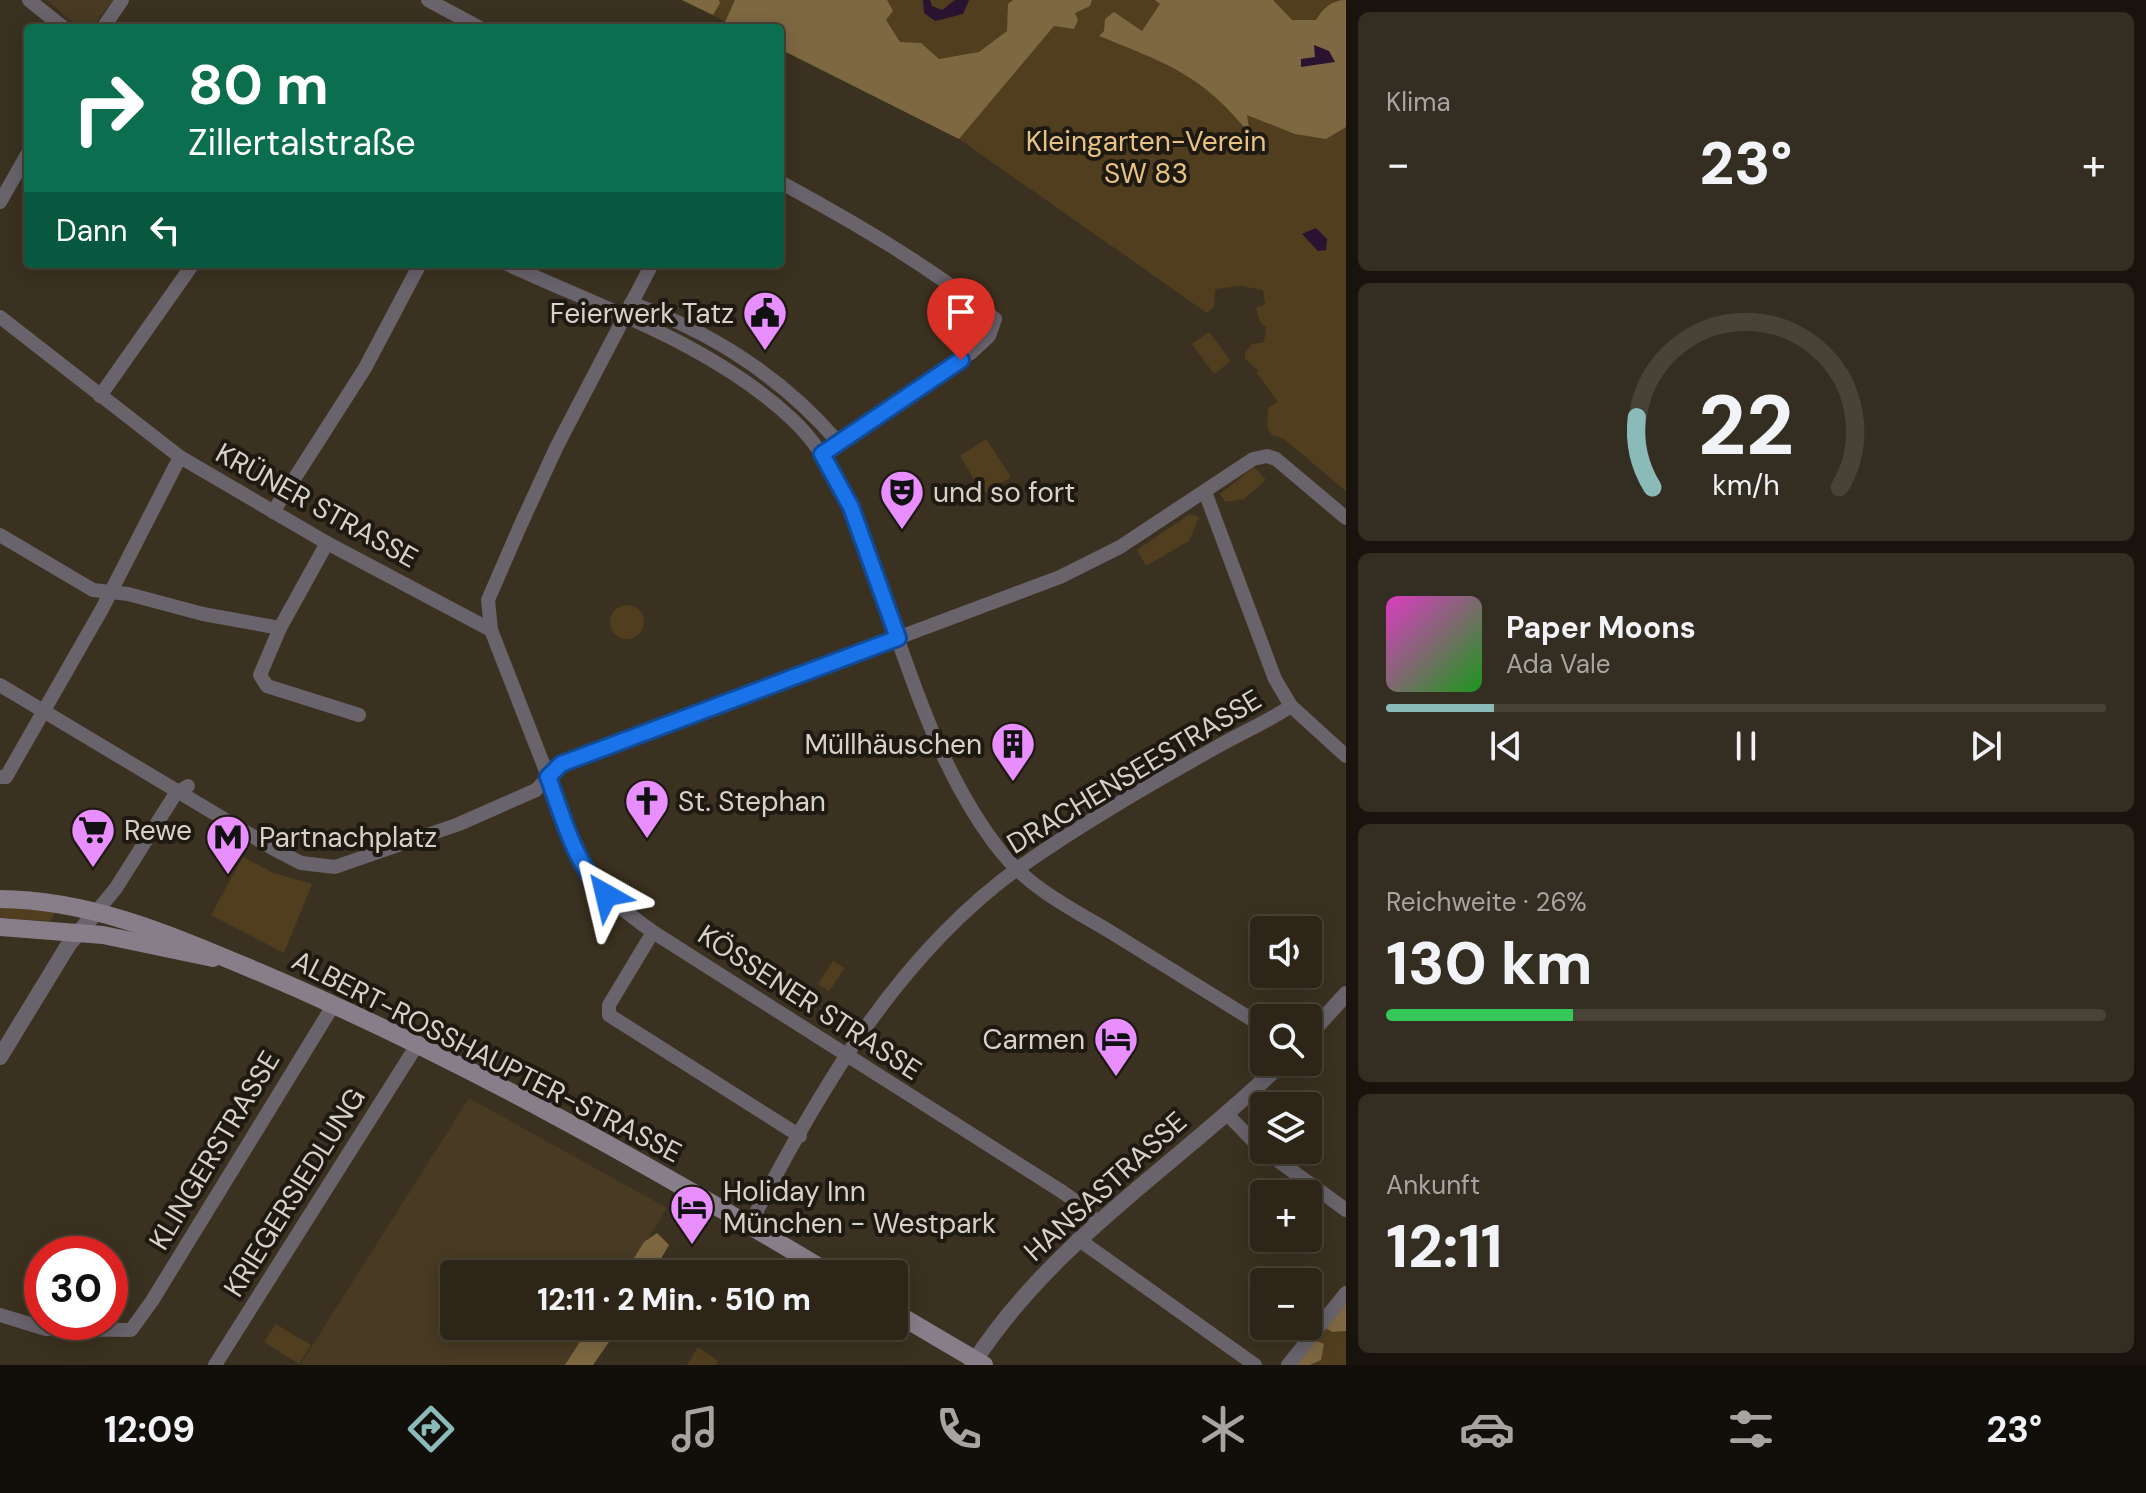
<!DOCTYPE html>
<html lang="de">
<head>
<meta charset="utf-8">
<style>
	body { margin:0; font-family:"DM Sans",sans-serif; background:#342d21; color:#f1f3f6; height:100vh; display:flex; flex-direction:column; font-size:30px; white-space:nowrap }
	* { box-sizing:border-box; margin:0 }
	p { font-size:26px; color:#a6a5a2 }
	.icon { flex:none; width:44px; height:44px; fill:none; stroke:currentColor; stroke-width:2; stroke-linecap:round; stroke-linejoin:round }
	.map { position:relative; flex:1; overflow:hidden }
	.details { display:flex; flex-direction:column; gap:12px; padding:12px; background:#18140d; width:800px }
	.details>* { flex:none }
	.hud { position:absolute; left:24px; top:24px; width:760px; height:244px; border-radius:8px; box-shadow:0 4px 20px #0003,0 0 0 2px #484237; background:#0b6e4f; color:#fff; overflow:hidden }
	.controls { position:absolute; left:1250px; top:916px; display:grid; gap:16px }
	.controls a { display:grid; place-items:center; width:72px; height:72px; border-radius:8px; background:#2c2518; box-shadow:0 4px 20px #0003,0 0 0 2px #484237; font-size:40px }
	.speed { position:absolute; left:24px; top:1236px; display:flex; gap:16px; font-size:40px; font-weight:700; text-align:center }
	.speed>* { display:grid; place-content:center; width:104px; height:104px; border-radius:50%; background:#2c2518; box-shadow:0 4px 20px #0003,0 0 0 2px #484237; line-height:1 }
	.speed .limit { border:12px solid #d22; background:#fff; color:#111 }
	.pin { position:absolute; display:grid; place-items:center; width:68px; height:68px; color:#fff; margin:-82px -34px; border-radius:50% 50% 50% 0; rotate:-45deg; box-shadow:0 0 8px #0007 }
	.pin .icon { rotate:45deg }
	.me { position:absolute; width:88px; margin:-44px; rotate:323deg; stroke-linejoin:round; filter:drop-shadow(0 0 6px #0008) }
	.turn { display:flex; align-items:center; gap:28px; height:168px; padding:0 32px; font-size:36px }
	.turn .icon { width:104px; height:104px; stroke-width:2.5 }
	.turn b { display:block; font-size:56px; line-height:68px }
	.then { display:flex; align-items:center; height:76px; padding:0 32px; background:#0003; gap:16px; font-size:30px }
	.big { font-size:60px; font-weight:800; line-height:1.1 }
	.details .card { flex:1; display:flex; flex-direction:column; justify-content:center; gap:12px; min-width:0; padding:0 28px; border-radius:12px; background:#342d21 }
	.details .dial { align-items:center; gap:0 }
	.dial svg { height:208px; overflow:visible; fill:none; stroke:#484237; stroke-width:7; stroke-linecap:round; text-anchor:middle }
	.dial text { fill:#f1f3f6; stroke:none }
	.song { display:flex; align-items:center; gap:24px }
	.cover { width:96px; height:96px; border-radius:12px; background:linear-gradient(135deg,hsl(310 70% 55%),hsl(120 70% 35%)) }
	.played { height:8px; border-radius:4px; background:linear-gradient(90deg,#8bbbb9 15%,#484237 15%) }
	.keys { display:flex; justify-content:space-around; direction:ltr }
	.heat { display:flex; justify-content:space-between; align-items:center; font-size:44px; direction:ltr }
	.charge { height:12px; border-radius:6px; background:linear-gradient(90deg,#34c759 26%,#484237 0) }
	.trip { position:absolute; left:440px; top:1260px; width:468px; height:80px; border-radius:8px; background:#2c2518; box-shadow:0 4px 20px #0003,0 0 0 2px #484237; font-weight:800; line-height:80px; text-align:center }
	.dock { display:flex; height:128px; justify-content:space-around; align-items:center; background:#120f0a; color:#a6a5a2 }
	.dock .icon { width:56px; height:56px }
	.dock .on { color:#8bbbb9 }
	.dock b { font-size:36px; color:#f1f3f6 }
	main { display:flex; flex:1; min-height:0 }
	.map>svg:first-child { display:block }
	.built { fill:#483a23 }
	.green { fill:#503e1e }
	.forest { fill:#7e6842 }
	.water { fill:#2a1330 }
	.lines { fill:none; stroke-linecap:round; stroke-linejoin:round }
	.minor { stroke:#69636b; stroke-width:14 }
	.tertiary { stroke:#69636b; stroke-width:16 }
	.secondary { stroke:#877e8a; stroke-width:18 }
	.route-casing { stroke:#114b97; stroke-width:20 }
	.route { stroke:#1a73e8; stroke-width:14 }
	.labels { text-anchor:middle; stroke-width:8; stroke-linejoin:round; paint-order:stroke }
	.park-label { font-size:28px; fill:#e7c284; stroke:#1e1a12 }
	.poi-label { font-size:28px; fill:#d7d1c7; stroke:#1e1a12; text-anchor:start }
	.street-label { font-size:28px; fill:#d7d1c7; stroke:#1e1a12 }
</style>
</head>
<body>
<main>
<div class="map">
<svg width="1346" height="1365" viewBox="0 0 1346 1365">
	<rect width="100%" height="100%" fill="#3b3120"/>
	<g class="built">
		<polygon points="47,0 113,0 95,24 79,27"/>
		<polygon points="469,1098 667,1208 626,1274 454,1274 454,1326 594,1326 570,1365 300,1365"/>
	</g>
	<g class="green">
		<polygon points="682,0 1346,0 1346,491 1284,439 1272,435 1267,427 1268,408 1278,402 1256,372 1259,371 1245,359 1245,353 1252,344 1264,342 1266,327 1260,322 1256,308 1265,304 1263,290 1241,286 1215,289 1214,307 1207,313 959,139 780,49 780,28 738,28"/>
		<polygon points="1209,332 1231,361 1214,374 1192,344"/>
		<polygon points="986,439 1011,477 983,494 960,456"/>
		<polygon points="1254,467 1266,480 1244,499 1225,502 1220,494"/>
		<polygon points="1190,514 1199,517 1189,541 1146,566 1137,550"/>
		<circle cx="627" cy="622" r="17"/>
		<polygon points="243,857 274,873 312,884 284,953 211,915"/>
		<polygon points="0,905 59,908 50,921 0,918"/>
		<polygon points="833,961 845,968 829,991 818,984"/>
		<polygon points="1346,1298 1346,1365 1295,1365"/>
		<polygon points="276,1324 311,1345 299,1364 264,1342"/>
		<polygon points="698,1347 718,1361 716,1365 687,1365"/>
	</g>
	<g class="forest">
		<polygon points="682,0 719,0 720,3 713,15"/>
		<polygon points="735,0 887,0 893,11 886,20 900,42 921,43 939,59 979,52 1007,31 1008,4 1013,0 1092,0 1090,6 1075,13 1078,20 1074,29 1054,26 959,139 780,49 780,28 738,28 725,22"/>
		<path d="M 1155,0 L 1273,0 L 1292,20 L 1316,20 C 1323,8 1332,0 1346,0 L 1346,127 L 1326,139 L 1295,134 L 1247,115 L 1250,134 C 1201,74 1168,64 1099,36 L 1104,31 L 1105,19 L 1114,12 L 1142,31 L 1160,4 Z"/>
		<polygon points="657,1233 669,1245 652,1274 624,1274 644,1242"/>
		<polygon points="1346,1298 1346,1331 1332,1332 1324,1327"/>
		<polygon points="590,1326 620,1326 593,1365 565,1365"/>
		<polygon points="1314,1340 1324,1344 1321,1360 1310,1365 1295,1365"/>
	</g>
	<g class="water">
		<polygon points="923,0 930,0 932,6 942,10 955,0 969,0 963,14 935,21 924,13"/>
		<polygon points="1314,45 1329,51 1335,62 1301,67 1301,59 1315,57"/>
		<polygon points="1316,228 1327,239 1326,250 1318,251 1302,234"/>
	</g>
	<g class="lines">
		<g class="minor">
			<polyline points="29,0 64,28"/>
			<polyline points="428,0 480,28"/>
			<polyline points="103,28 122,0"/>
			<path d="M 780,182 C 855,223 928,265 995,319 L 989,336 L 972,352 L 822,454"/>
			<polyline points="0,202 28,153"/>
			<path d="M 507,264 C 604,309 714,345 793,420 C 841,466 859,530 881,591 C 912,680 942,778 1002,853 C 1030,888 1072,909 1109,931 C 1161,963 1212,995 1264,1027"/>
			<path d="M 631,303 C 712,332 782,377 838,442"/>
			<path d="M 0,317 L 180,457 L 327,543 L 491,630 L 581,861 C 598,892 624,911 653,932 L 1061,1191 L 1085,1208 L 1096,1223"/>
			<polyline points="100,396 193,264"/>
			<polyline points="1205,492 1275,679 1291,706 1346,756"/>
			<polyline points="273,512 365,368 420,264"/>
			<polyline points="0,535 93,590 128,594 203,614 280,628"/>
			<polyline points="327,543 280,628 260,675 267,686 359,715"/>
			<polyline points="491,630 488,600 521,524 557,446 652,264"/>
			<polyline points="0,685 274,849 301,863 335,867 459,824 536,790 561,764 1060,577 1120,547 1253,459 1267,456 1276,459 1346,518"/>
			<polyline points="0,777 6,777 102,609 180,457"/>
			<polyline points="97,911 116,888 176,793 188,786"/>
			<polyline points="653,932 609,1005 609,1015 800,1136"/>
			<polyline points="1226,1113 1258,1146 1346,1210"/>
			<path d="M 749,1226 C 817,1094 897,955 1020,867 C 1084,822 1154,782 1222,744 C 1245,731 1269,721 1291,706"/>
			<polyline points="1078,1239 1255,1365"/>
			<polyline points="0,1315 46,1329 131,1330 152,1301 334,1004"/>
			<polyline points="215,1365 417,1045"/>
			<polyline points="1288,1365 1346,1293"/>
		</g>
		<g class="tertiary">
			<polyline points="1308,1036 1346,994"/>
			<polyline points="0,1057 69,944 97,911"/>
			<path d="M 972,1365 C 1052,1240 1179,1164 1283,1062"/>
		</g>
		<g class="secondary">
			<path d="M 0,899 C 94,900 175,937 259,972 C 457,1056 648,1164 831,1274"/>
			<polyline points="0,927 103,935 213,958"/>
			<polyline points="894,1312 984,1365"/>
		</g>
	</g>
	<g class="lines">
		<g class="route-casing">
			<path id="route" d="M 606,895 C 575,865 563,817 548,777 L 561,764 L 898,638 L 851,507 L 822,454 L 961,360"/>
		</g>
		<use href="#route" class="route"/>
	</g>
	<defs>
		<g id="civic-pin" transform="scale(2.3)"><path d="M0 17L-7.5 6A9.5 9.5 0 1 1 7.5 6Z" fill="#e88eff" stroke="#1e1a12"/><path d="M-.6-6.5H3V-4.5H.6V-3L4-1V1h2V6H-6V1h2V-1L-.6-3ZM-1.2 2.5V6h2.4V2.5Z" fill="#111"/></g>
		<g id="theatre-pin" transform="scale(2.3)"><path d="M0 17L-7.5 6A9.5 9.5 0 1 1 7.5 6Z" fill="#e88eff" stroke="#1e1a12"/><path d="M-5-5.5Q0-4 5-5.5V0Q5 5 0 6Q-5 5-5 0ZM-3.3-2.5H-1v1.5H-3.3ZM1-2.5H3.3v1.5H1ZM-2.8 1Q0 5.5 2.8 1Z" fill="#111"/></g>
		<g id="building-pin" transform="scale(2.3)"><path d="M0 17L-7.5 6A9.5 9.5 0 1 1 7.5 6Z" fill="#e88eff" stroke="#1e1a12"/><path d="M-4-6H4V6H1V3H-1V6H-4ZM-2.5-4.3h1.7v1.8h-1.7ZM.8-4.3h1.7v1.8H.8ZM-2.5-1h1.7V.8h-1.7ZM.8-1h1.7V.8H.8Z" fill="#111"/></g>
		<g id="church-pin" transform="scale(2.3)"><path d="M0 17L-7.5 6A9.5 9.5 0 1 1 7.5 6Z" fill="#e88eff" stroke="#1e1a12"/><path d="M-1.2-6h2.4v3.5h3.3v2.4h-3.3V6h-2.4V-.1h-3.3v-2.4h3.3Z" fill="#111"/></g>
		<g id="supermarket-pin" transform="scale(2.3)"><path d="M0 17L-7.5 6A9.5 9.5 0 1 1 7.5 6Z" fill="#e88eff" stroke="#1e1a12"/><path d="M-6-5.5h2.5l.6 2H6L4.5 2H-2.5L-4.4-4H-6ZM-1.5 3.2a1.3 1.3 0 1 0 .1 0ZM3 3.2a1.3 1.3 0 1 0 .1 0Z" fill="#111"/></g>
		<g id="metro-pin" transform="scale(2.3)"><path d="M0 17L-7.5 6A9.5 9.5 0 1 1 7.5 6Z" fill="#e88eff" stroke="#1e1a12"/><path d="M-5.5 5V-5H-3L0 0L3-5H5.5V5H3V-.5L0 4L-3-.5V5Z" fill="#111"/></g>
		<g id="hotel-pin" transform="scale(2.3)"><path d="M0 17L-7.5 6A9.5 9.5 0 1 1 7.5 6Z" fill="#e88eff" stroke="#1e1a12"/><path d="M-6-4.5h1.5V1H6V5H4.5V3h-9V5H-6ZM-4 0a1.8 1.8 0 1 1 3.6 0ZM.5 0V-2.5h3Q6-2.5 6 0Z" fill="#111"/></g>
	</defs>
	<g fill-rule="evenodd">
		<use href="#civic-pin" x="765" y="313"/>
		<use href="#theatre-pin" x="902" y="492"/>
		<use href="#building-pin" x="1013" y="744"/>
		<use href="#church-pin" x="647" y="801"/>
		<use href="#supermarket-pin" x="93" y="830"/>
		<use href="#metro-pin" x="228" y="837"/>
		<use href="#hotel-pin" x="1116" y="1039"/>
		<use href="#hotel-pin" x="692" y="1207"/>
	</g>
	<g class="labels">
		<g class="park-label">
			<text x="1146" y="151">Kleingarten-Verein<tspan x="1146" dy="32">SW 83</tspan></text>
		</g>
		<g class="poi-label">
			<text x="734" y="323" text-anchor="end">Feierwerk Tatz</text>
			<text x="933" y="502">und so fort</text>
			<text x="982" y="754" text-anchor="end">Müllhäuschen</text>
			<text x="678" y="811">St. Stephan</text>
			<text x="124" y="840">Rewe</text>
			<text x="259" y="847">Partnachplatz</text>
			<text x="1085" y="1049" text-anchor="end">Carmen</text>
			<text x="723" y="1201">Holiday Inn<tspan x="723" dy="32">München - Westpark</tspan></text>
		</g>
		<g class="street-label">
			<text transform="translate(317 505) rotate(29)" y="10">KRÜNER STRASSE</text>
			<text transform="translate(1134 771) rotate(-31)" y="10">DRACHENSEESTRASSE</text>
			<text transform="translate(810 1002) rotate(33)" y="10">KÖSSENER STRASSE</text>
			<text transform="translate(487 1056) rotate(27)" y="10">ALBERT-ROSSHAUPTER-STRASSE</text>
			<text transform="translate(214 1150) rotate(-59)" y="10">KLINGERSTRASSE</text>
			<text transform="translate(1105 1186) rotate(-42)" y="10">HANSASTRASSE</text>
			<text transform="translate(294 1192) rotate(-58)" y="10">KRIEGERSIEDLUNG</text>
		</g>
	</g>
</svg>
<div class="controls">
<a><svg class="icon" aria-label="sound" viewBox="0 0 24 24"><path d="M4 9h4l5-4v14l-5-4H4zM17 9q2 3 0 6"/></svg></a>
<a><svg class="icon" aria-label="search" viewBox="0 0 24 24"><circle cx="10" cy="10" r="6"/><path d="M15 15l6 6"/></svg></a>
<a><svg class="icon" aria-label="layers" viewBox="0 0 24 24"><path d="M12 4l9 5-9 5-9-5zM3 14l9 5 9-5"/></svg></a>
<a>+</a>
<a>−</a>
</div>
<div class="speed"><div class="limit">30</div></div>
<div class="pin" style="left:961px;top:360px;background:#d93025"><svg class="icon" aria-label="arrive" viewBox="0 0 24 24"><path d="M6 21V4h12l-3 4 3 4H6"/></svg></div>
<svg class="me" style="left:606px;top:895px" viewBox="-20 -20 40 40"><path d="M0-17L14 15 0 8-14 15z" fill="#1a73e8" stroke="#fff" stroke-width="4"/></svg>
<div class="trip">12:11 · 2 Min. · 510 m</div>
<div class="hud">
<div class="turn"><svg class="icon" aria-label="right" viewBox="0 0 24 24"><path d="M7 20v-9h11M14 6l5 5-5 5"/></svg><div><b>80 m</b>Zillertalstraße</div></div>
<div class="then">Dann<svg class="icon" aria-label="left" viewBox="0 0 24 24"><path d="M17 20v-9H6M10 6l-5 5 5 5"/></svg></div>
</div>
</div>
<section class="details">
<div class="card"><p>Klima</p>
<div class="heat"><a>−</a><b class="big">23°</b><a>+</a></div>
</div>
<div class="card dial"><svg viewBox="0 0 100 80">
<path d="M14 69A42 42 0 1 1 86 69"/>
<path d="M14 69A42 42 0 0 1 8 42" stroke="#8bbbb9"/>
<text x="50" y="56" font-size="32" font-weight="700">22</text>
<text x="50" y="72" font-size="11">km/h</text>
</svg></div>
<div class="card">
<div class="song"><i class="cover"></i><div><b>Paper Moons</b><p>Ada Vale</p></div></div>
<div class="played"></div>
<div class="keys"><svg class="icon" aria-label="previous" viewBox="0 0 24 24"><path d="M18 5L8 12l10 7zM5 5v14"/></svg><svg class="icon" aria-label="pause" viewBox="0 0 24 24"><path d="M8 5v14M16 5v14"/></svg><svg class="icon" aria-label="next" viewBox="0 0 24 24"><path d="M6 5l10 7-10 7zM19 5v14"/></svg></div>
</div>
<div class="card"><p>Reichweite · 26%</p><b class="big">130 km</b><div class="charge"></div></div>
<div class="card"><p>Ankunft</p><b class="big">12:11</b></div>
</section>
</main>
<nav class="dock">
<b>12:09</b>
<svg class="icon on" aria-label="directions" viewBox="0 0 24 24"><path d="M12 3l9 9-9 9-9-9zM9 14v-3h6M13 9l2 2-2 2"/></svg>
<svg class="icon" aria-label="music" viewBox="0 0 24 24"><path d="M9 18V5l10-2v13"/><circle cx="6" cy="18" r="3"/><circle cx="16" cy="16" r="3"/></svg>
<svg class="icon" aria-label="phone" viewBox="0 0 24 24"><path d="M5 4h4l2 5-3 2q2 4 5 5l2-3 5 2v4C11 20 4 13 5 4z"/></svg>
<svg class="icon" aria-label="climate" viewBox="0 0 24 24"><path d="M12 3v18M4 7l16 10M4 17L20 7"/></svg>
<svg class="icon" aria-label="car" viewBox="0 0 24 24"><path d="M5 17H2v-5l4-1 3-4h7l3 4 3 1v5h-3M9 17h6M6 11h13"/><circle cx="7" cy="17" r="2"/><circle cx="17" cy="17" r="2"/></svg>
<svg class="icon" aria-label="filters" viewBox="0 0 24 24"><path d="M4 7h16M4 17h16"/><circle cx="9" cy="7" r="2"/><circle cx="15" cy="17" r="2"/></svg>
<b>23°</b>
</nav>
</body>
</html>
